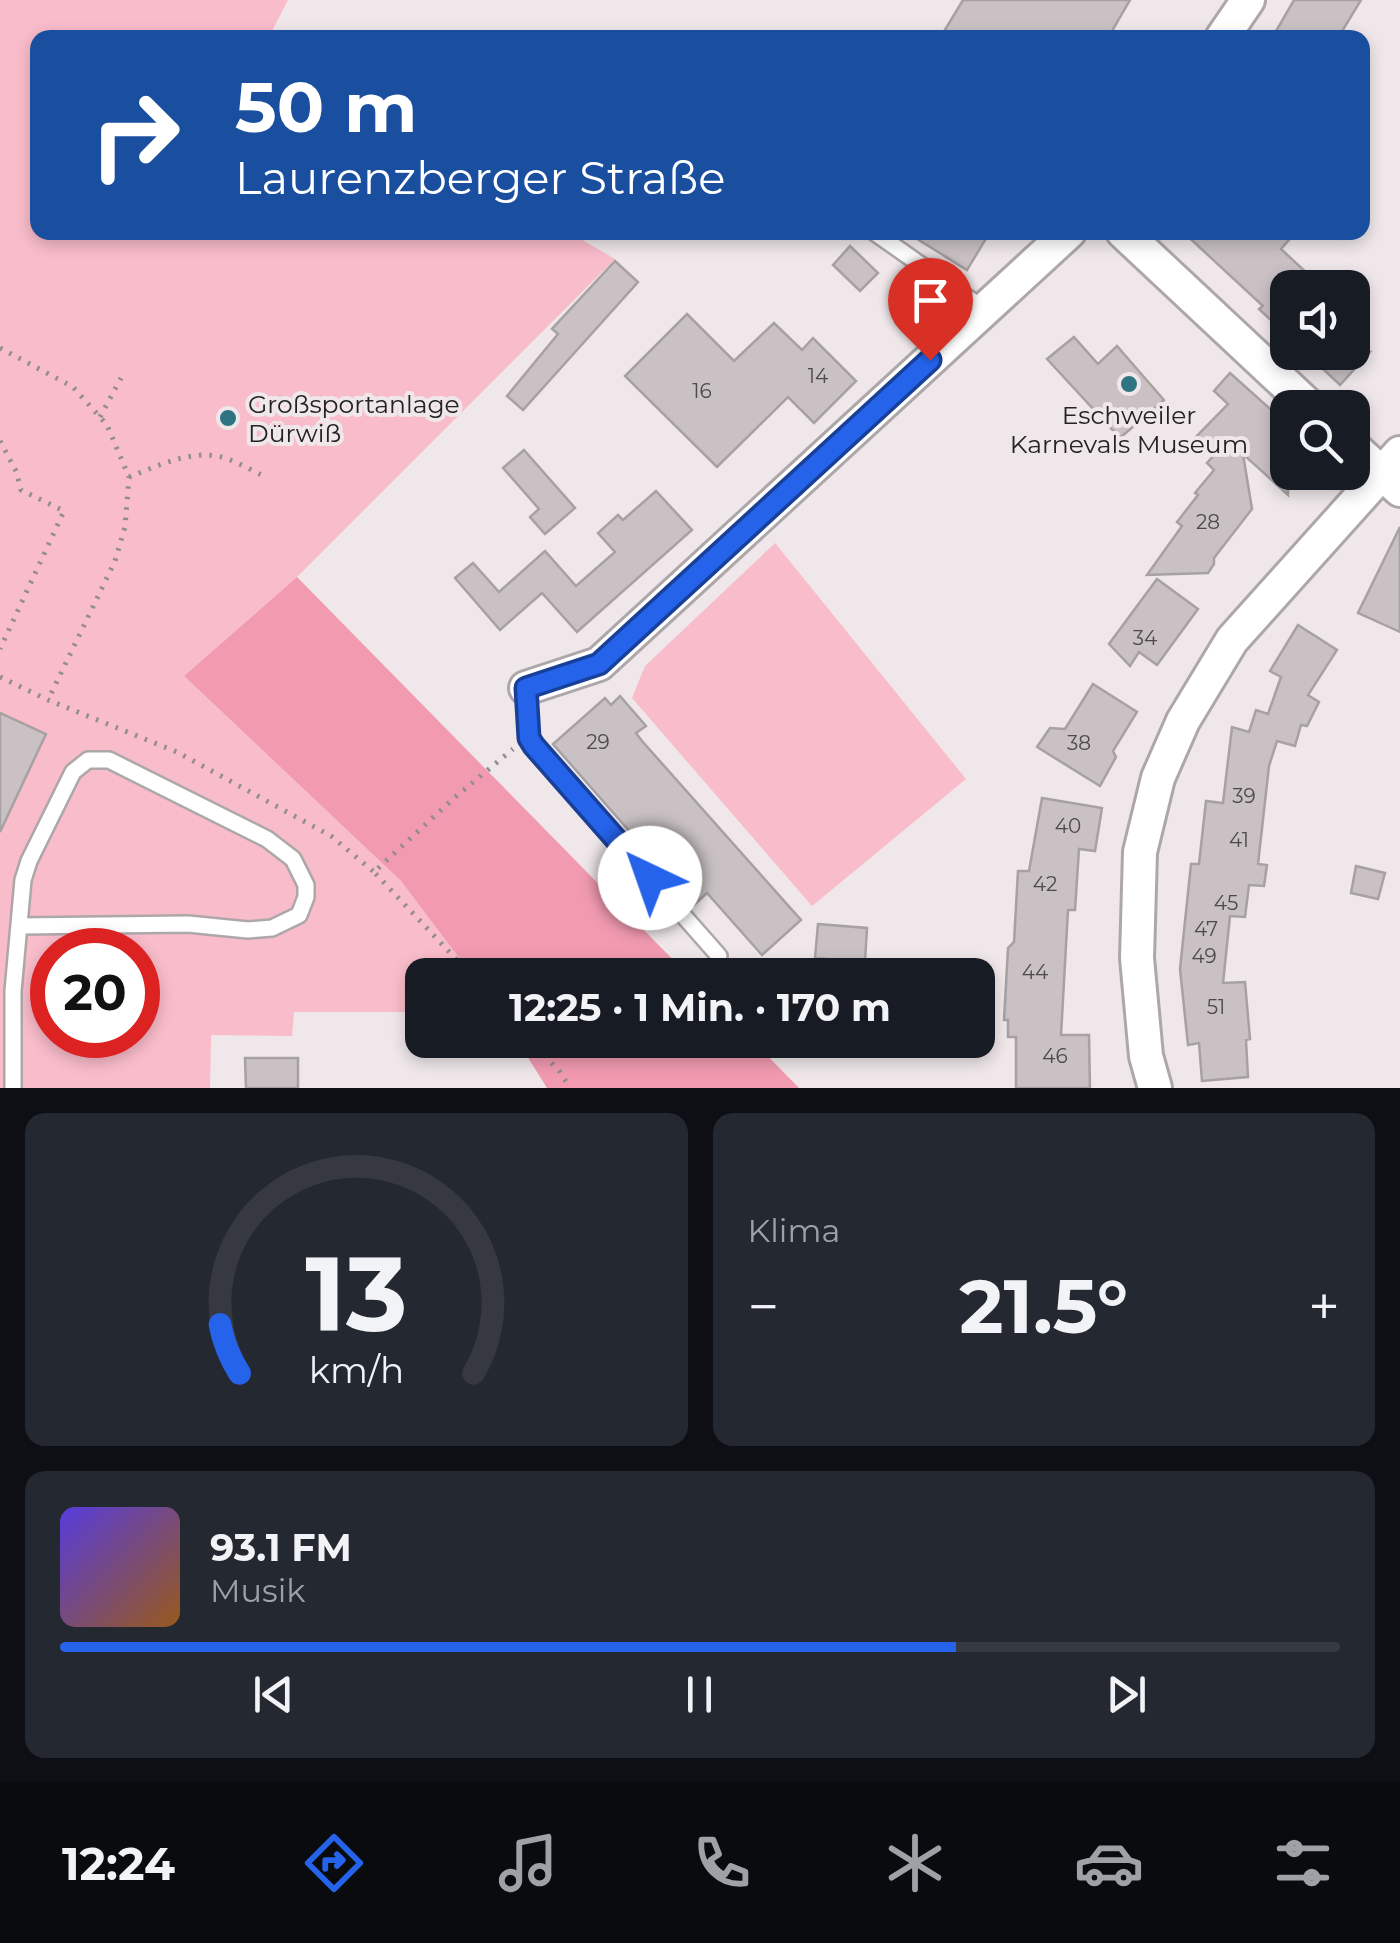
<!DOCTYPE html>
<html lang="de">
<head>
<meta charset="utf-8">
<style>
	body { margin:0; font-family:Montserrat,sans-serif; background:#242831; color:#f1f3f6; height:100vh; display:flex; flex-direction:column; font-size:38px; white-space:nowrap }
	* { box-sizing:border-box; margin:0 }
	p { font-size:32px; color:#9ea1a6 }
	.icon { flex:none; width:55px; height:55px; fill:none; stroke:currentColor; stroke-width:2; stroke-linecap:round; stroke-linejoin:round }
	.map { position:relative; height:1088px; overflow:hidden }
	.drawer { display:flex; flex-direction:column; gap:25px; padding:25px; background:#0d0f14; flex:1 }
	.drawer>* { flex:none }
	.guide { position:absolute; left:30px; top:30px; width:1340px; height:210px; border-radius:20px; box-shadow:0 5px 15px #0003; background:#1a4fa0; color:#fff; overflow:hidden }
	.fabs { position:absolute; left:1270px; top:270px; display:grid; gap:20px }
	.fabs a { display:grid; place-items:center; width:100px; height:100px; border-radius:20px; background:#171b24; box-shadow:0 5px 15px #0003; font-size:50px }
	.speed { position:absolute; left:30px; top:928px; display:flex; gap:20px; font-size:50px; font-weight:700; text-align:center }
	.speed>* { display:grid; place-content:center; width:130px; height:130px; border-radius:50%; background:#171b24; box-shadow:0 5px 15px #0003; line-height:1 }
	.speed .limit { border:15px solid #d22; background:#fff; color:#111 }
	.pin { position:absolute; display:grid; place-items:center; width:85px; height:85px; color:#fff; margin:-102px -42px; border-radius:50% 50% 50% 0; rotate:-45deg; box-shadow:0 0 10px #0007 }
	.pin .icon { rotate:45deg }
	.me { position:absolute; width:110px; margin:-55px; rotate:318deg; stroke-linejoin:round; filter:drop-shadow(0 0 8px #0008) }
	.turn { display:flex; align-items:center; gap:35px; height:210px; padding:0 40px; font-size:45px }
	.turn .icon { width:130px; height:130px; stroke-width:2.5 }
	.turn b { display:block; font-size:70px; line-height:85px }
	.big { font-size:75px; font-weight:700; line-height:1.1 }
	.drawer .card { flex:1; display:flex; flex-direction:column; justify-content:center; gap:15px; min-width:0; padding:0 35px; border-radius:20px; background:#242831 }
	.drawer .dial { align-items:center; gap:0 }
	.dial svg { height:260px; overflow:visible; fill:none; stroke:#363941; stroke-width:7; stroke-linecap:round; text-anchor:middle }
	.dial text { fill:#f1f3f6; stroke:none }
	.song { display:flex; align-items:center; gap:30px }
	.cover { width:120px; height:120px; border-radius:15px; background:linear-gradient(135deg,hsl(250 70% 55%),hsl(30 70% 35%)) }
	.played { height:10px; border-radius:5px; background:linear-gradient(90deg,#2563eb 70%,#363941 70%) }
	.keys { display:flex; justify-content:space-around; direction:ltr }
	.heat { display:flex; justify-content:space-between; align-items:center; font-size:55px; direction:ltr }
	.drawer .tiles { flex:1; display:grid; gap:25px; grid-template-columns:1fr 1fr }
	.card:last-child { grid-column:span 2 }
	.trip { position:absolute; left:405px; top:958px; width:590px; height:100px; border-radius:20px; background:#171b24; box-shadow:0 5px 15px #0003; font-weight:700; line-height:100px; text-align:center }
	.dock { display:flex; height:160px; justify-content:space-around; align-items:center; background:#090b0e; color:#9ea1a6 }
	.dock .icon { width:70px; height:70px }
	.dock .on { color:#2563eb }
	.dock b { font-size:45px; color:#f1f3f6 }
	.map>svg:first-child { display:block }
	.green { fill:#f9bcca; fill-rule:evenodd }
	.forest { fill:#f19ab0 }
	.building { fill:#c9c1c3; stroke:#a8a1a3; stroke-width:2.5 }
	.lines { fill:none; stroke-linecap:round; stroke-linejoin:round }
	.service-casing { stroke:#aea7a9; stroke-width:20 }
	.minor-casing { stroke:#aea7a9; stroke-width:38 }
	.path { stroke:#938d8f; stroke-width:5; stroke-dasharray:2.5 8; stroke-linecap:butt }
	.service { stroke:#fff; stroke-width:15 }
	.minor { stroke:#fff; stroke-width:32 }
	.route-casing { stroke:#184099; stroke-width:25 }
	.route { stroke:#2563eb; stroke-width:18 }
	.poi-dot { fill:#2f7483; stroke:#efe7e9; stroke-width:4 }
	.labels { text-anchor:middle; stroke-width:8; stroke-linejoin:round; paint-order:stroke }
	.number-label { font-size:20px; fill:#4e4a4b }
	.poi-label { font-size:25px; fill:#252223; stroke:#efe7e9; text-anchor:start }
</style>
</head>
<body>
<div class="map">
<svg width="1400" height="1088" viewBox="0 0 1400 1088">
	<rect width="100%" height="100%" fill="#efe7e9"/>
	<g class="green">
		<path d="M 0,0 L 288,0 L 269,37 L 38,38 L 38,232 L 569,232 L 615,259 L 297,577 L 184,676 L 401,881 L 472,975 L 422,975 L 422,1012 L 294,1012 L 292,1036 L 211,1035 L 210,1088 L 0,1088 ZM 52,950 L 138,950 L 138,1035 L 52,1035 Z"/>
		<polygon points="775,543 966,779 812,906 632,698 645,666"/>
	</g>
	<g class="forest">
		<polygon points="297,577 688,975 472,975 401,881 184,676"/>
		<polygon points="517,1040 752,1040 799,1088 547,1088"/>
	</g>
	<g class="building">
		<polygon points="963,0 1130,0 1108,38 940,38"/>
		<polygon points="1294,0 1361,0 1338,38 1272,38"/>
		<polygon points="906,232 990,232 967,270"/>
		<polygon points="1183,232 1296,232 1281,249 1323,288 1288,288 1288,336 1259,309 1263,306"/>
		<polygon points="850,246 878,273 860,291 833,265"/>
		<polygon points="615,261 638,282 523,410 507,396 558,334 552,329"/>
		<polygon points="687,314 734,361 774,323 802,350 813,338 856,381 814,423 788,397 717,467 625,376"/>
		<polygon points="1074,337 1098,364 1117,346 1164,400 1120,438 1047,359"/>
		<polygon points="1305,352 1370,352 1340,385"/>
		<polygon points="1230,373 1288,425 1288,433 1276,445 1288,456 1288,495 1243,454 1252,509 1214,558 1214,564 1208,573 1147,575 1182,526 1177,522 1198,495 1195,493 1214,470 1207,463 1215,454 1195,438 1228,404 1214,391"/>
		<polygon points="524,450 575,508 545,534 530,517 539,509 503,468"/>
		<polygon points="656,491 692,530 577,632 542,593 500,630 455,578 473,563 499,592 545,551 576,586 615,552 598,533 618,515 623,520"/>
		<polygon points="1400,527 1400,632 1358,613"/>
		<polygon points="1157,579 1198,609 1157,665 1139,652 1130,666 1109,644"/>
		<polygon points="1298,625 1337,650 1308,695 1319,702 1307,726 1301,725 1295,746 1277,741 1269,766 1258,864 1267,865 1264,886 1249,885 1245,917 1230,916 1223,983 1245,982 1250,1039 1246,1040 1248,1077 1202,1081 1199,1043 1188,1045 1180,969 1191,864 1199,864 1206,801 1223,803 1232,727 1249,732 1256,710 1268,714 1281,677 1270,671"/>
		<polygon points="1093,684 1137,712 1113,751 1116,757 1100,786 1037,747 1050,728 1065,729"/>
		<polygon points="620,696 646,726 636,733 642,741 801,920 762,955 707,893 694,905 553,744 605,698 611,705"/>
		<polygon points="0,713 46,734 0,832"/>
		<polygon points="1042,798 1102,808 1095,851 1079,849 1075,910 1068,910 1061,1035 1089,1035 1090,1088 1016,1088 1016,1037 1008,1037 1008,1020 1004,1020 1008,948 1014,942 1018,871 1029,871"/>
		<polygon points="1356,866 1385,873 1378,899 1351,893"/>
		<polygon points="818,924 867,928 865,962 815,958"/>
		<polygon points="245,1058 298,1058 298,1088 246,1088"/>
	</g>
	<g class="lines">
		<g class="service-casing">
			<g id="service">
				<polyline points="874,232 985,310"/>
				<polyline points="526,688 529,739 534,746 719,956"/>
				<polyline points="13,1088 13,991 23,880 29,861 73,772 88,760 109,760 267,839 293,859 306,885 306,897 299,915 272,928 248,930 188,924 20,926"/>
			</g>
		</g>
		<g class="minor-casing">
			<g id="minor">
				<polyline points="1222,38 1248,0"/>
				<polyline points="1123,232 1311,408"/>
				<polyline points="1352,446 1400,490"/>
				<polyline points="526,688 599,664 1069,232"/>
				<polyline points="1155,1088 1146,1056 1137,958 1140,852 1158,778 1183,721 1232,640 1400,453"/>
			</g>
		</g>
		<g class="path">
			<polyline points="0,348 73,387 107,425 129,477 125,527 115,561 48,700"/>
			<polyline points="100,417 121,378"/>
			<polyline points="0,441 16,471 21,490 64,511 0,649"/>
			<path d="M 129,477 C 160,465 195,447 228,459 C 241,464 253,471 264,476"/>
			<polyline points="0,677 48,700 177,752 331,836 374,872"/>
			<polyline points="471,975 374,872 453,799 513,749"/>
			<polyline points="530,1040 560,1072 570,1088"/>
		</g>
		<use href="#service" class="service"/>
		<use href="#minor" class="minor"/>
	</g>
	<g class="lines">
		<g class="route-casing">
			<polyline id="route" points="650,878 534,746 529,738 526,688 599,664 930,360"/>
		</g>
		<use href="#route" class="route"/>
	</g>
	<g class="poi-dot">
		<circle cx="1129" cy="384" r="10"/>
		<circle cx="228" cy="418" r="10"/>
	</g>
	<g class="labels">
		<g class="number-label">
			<text x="818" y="383">14</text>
			<text x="702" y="398">16</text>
			<text x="1208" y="529">28</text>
			<text x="1145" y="645">34</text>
			<text x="598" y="749">29</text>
			<text x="1079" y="750">38</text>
			<text x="1244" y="803">39</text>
			<text x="1068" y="833">40</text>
			<text x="1239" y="847">41</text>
			<text x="1045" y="891">42</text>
			<text x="1226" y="910">45</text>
			<text x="1206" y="936">47</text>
			<text x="1204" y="963">49</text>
			<text x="1035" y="979">44</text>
			<text x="1216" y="1014">51</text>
			<text x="1055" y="1063">46</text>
		</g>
		<g class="poi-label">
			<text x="248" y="413">Großsportanlage<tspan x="248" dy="29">Dürwiß</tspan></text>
			<text x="1129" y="424" text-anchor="middle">Eschweiler<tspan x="1129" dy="29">Karnevals Museum</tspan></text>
		</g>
	</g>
</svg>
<div class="fabs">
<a><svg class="icon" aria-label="sound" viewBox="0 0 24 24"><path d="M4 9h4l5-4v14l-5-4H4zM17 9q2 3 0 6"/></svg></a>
<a><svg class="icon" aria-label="search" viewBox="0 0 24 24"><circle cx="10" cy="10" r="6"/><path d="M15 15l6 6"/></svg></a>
</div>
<div class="speed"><div class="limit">20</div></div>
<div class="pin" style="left:930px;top:360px;background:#d93025"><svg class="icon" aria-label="arrive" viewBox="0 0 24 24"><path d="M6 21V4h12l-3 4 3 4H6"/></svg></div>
<svg class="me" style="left:650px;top:878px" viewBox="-20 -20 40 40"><circle r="19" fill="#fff"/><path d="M0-13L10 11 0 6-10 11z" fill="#2563eb"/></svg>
<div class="trip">12:25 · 1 Min. · 170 m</div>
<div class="guide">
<div class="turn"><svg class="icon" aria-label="right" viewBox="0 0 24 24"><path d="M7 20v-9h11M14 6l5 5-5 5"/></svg><div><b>50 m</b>Laurenzberger Straße</div></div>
</div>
</div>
<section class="drawer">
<div class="tiles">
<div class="card dial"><svg viewBox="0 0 100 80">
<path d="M14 69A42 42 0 1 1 86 69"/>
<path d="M14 69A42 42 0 0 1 8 54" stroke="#2563eb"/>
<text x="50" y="56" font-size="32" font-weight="700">13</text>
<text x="50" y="72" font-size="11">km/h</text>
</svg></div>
<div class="card"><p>Klima</p>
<div class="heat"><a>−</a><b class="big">21.5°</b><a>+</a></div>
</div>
<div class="card">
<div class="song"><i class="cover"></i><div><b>93.1 FM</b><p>Musik</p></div></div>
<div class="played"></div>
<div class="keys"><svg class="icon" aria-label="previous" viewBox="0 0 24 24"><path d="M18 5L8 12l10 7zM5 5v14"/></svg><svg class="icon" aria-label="pause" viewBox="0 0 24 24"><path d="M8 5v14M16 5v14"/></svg><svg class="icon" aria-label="next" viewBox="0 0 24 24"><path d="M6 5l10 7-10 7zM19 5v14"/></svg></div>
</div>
</div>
</section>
<nav class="dock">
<b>12:24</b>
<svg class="icon on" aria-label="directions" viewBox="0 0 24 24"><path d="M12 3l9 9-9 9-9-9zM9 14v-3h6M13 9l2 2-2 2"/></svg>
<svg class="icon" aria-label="music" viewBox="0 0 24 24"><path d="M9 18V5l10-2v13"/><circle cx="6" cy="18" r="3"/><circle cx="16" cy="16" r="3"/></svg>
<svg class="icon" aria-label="phone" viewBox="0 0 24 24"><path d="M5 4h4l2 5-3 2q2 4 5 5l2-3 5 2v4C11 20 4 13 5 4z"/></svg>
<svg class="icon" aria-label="climate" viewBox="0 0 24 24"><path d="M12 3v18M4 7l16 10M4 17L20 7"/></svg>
<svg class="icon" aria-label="car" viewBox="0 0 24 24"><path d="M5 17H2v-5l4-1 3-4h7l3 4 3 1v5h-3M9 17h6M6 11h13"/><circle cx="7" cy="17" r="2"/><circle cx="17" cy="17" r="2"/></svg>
<svg class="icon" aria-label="filters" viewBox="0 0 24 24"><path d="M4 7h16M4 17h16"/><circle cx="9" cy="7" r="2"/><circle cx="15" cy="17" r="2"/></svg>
</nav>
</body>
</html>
